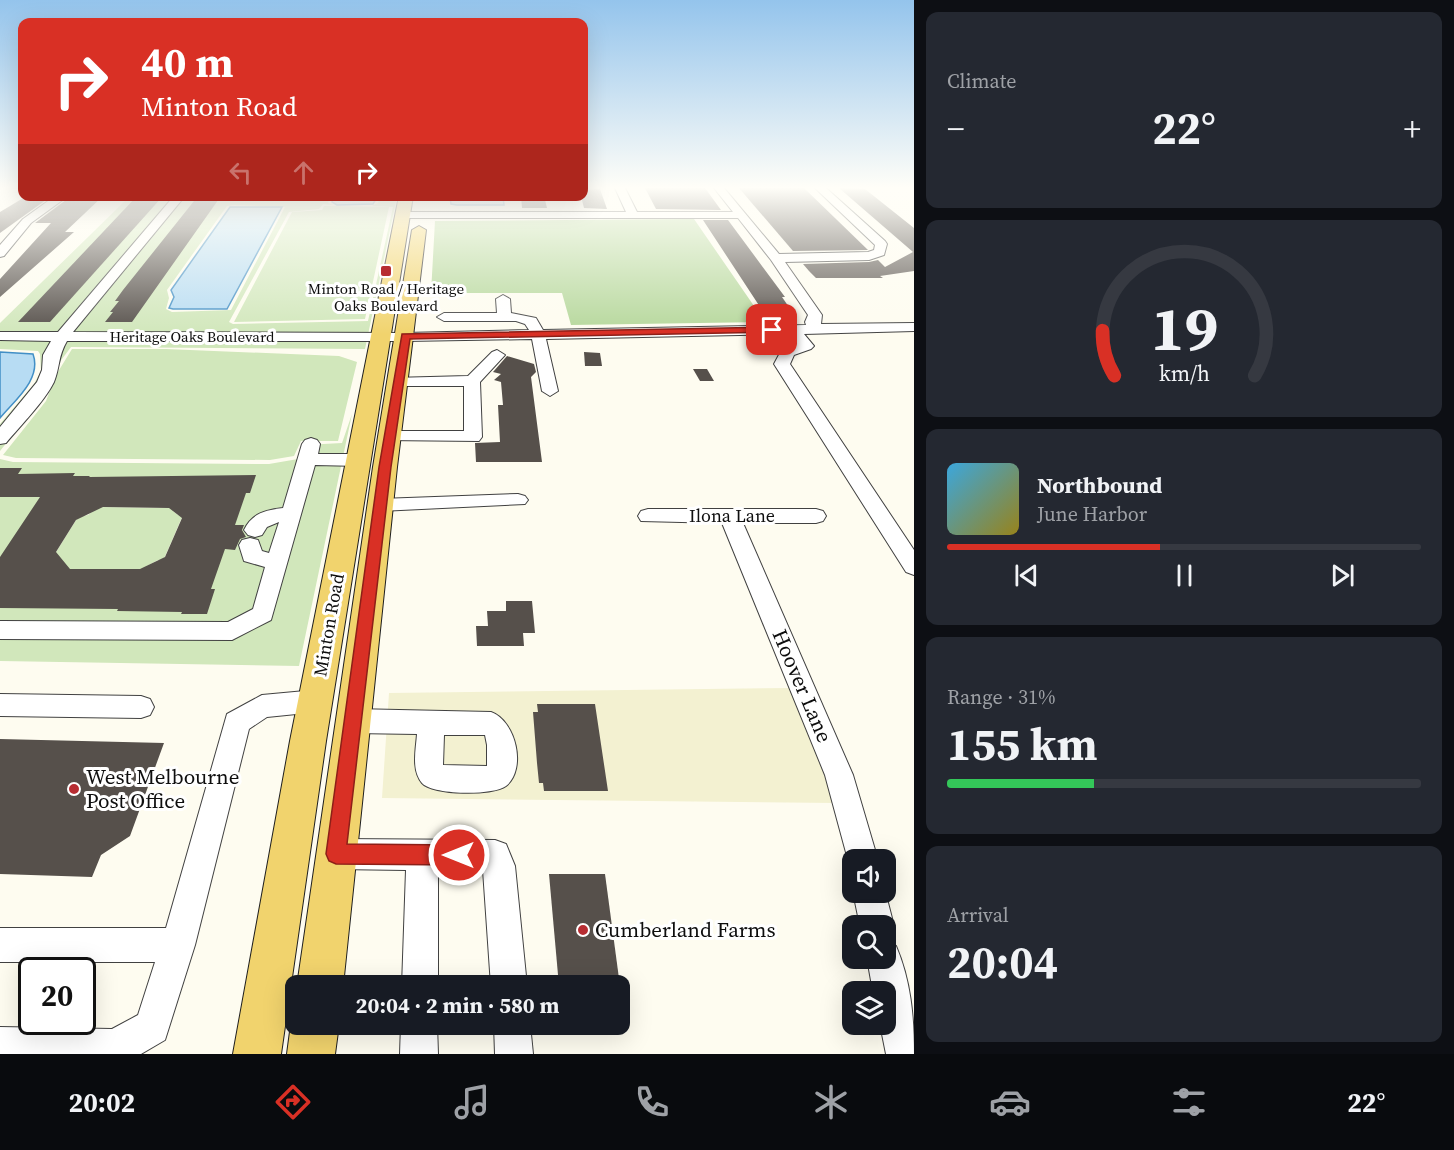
<!DOCTYPE html>
<html lang="en">
<head>
<meta charset="utf-8">
<style>
	body { margin:0; font-family:"Source Serif 4",serif; background:#242831; color:#f1f3f6; height:100vh; display:flex; flex-direction:column; font-size:22px; white-space:nowrap }
	* { box-sizing:border-box; margin:0 }
	p { font-size:20px; color:#9ea1a6 }
	.icon { flex:none; width:33px; height:33px; fill:none; stroke:currentColor; stroke-width:2; stroke-linecap:round; stroke-linejoin:round }
	.map { position:relative; flex:1; overflow:hidden }
	.sheet { display:flex; flex-direction:column; gap:12px; padding:12px; background:#0d0f14; width:540px }
	.sheet>* { flex:none }
	.guide { position:absolute; left:18px; top:18px; width:570px; height:183px; border-radius:12px; box-shadow:0 6px 24px #0002; background:#d93025; color:#fff; overflow:hidden }
	.fabs { position:absolute; left:842px; top:849px; display:grid; gap:12px }
	.fabs a { display:grid; place-items:center; width:54px; height:54px; border-radius:12px; background:#171b24; box-shadow:0 6px 24px #0002; font-size:30px }
	.speed { position:absolute; left:18px; top:957px; display:flex; gap:12px; font-size:30px; font-weight:700; text-align:center }
	.speed>* { display:grid; place-content:center; width:78px; height:78px; border-radius:50%; background:#171b24; box-shadow:0 6px 24px #0002; line-height:1 }
	.speed .limit { border:3px solid #111; border-radius:9px; background:#fff; color:#111 }
	.pin { position:absolute; display:grid; place-items:center; width:51px; height:51px; color:#fff; margin:-26px; border-radius:12px; box-shadow:0 3px 9px #0006 }
	.me { position:absolute; width:66px; margin:-33px; rotate:270deg; stroke-linejoin:round; filter:drop-shadow(0 0 4px #0008) }
	.turn { display:flex; align-items:center; gap:21px; height:126px; padding:0 24px; font-size:27px }
	.turn .icon { width:78px; height:78px; stroke-width:2.5 }
	.turn b { display:block; font-size:42px; line-height:51px }
	.lanes { display:flex; align-items:center; height:57px; padding:0 24px; background:#0003; justify-content:center; gap:30px; direction:ltr }
	.lanes .off { opacity:.35 }
	.big { font-size:45px; font-weight:700; line-height:1.1 }
	.sheet .tile { flex:1; display:flex; flex-direction:column; justify-content:center; gap:9px; min-width:0; padding:0 21px; border-radius:12px; background:#242831 }
	.sheet .dial { align-items:center; gap:0 }
	.dial svg { height:156px; overflow:visible; fill:none; stroke:#363941; stroke-width:7; stroke-linecap:round; text-anchor:middle }
	.dial text { fill:#f1f3f6; stroke:none }
	.song { display:flex; align-items:center; gap:18px }
	.cover { width:72px; height:72px; border-radius:9px; background:linear-gradient(135deg,hsl(200 70% 55%),hsl(50 70% 35%)) }
	.played { height:6px; border-radius:3px; background:linear-gradient(90deg,#d93025 45%,#363941 45%) }
	.keys { display:flex; justify-content:space-around; direction:ltr }
	.heat { display:flex; justify-content:space-between; align-items:center; font-size:33px; direction:ltr }
	.charge { height:9px; border-radius:4px; background:linear-gradient(90deg,#34c759 31%,#363941 0) }
	.trip { position:absolute; left:285px; top:975px; width:345px; height:60px; border-radius:12px; background:#171b24; box-shadow:0 6px 24px #0002; font-weight:700; line-height:60px; text-align:center }
	.tabs { display:flex; height:96px; justify-content:space-around; align-items:center; background:#090b0e; color:#9ea1a6 }
	.tabs .icon { width:42px; height:42px }
	.tabs .current { color:#d93025 }
	.tabs b { font-size:27px; color:#f1f3f6 }
	main { display:flex; flex:1; min-height:0 }
	.map>svg:first-child { display:block }
	.farmland { fill:#f3f1d1 }
	.green { fill:#d1e7bb; fill-rule:evenodd }
	.forest { fill:#b5d79b }
	.water { fill:#b7dcf3; stroke:#428fc6; stroke-width:1.5 }
	.building { fill:#56504b; fill-rule:evenodd }
	.lines { fill:none; stroke-linecap:round; stroke-linejoin:round }
	.minor-casing { stroke:#414141; stroke-width:2 }
	.major-casing { stroke:#1f1f1f; stroke-width:2 }
	.minor { fill:#fff; fill-rule:evenodd }
	.major { fill:#f1d36d; fill-rule:evenodd }
	.route { fill:#d93025; stroke:#8d1f18; stroke-width:1.5 }
	.poi-dot { fill:#b72d32; stroke:#fff; stroke-width:2 }
	.labels { text-anchor:middle; stroke-width:6; stroke-linejoin:round; paint-order:stroke }
	.far-poi-label { font-size:15px; fill:#0e0e0e; stroke:#fff }
	.far-street-label { font-size:15px; fill:#0e0e0e; stroke:#fff }
	.street-label { font-size:18px; fill:#0e0e0e; stroke:#fff }
	.near-street-label { font-size:21px; fill:#0e0e0e; stroke:#fff }
	.near-poi-label { font-size:21px; fill:#0e0e0e; stroke:#fff; text-anchor:start }
</style>
</head>
<body>
<main>
<div class="map">
<svg width="914" height="1054" viewBox="0 0 914 1054">
	<rect width="100%" height="100%" fill="#fefcf0"/>
	<polygon class="farmland" points="791,688 835,803 382,798 389,693"/>
	<g class="green">
		<path d="M 129,197 L 330,197 L 328,203 L 333,205 L 323,204 L 319,209 L 289,212 L 229,322 L 233,324 L 368,321 L 393,207 L 372,206 L 378,203 L 380,197 L 397,197 L 365,349 L 71,347 L 50,375 L 40,401 L 0,451 L 0,424 L 34,384 L 41,371 L 40,354 L 38,351 L 0,349 L 0,323 ZM 234,205 L 285,207 L 231,310 L 172,312 L 166,309 L 169,298 L 167,290 L 227,206 Z"/>
		<polygon points="324,206 389,207 365,319 234,322 292,212 322,210"/>
		<polygon points="72,349 166,349 339,356 357,362 338,441 301,441 294,456 270,460 16,458 3,455 46,401 56,375"/>
		<path d="M 352,414 L 299,666 L 0,661 L 0,459 L 13,462 L 269,464 L 298,459 L 305,445 L 342,443 ZM 108,503 L 186,509 L 166,565 L 146,575 L 51,568 L 46,558 L 78,511 Z"/>
		<polygon points="98,507 174,508 173,511 178,515 183,515 163,561 158,560 147,566 146,569 62,569 53,557 78,517 88,515"/>
	</g>
	<polygon class="forest" points="694,219 765,322 571,325 562,293 431,293 435,221"/>
	<g class="water">
		<polygon points="334,196 377,196 377,197 373,204 337,205 332,202"/>
		<polygon points="450,197 503,197 504,205 457,205 451,204"/>
		<polygon points="230,207 282,207 227,309 173,309 169,308 174,297 171,290"/>
		<path d="M 0,352 L 33,354 C 42,379 15,400 0,418 Z"/>
	</g>
	<g class="building">
		<polygon points="645,188 705,188 721,210 656,209"/>
		<polygon points="739,188 804,188 868,250 793,251"/>
		<polygon points="839,188 865,189 914,228 914,271 880,276 883,278 816,278 809,271 803,264 869,262 878,260 885,267 913,252"/>
		<polygon points="584,189 600,189 607,209 584,208 581,196 584,196"/>
		<polygon points="103,196 65,232 74,232 0,297 0,279 51,223 35,223 70,197"/>
		<polygon points="137,196 163,196 50,322 18,322"/>
		<polygon points="198,196 221,196 132,322 105,322 113,312 110,312 119,301 115,301 123,290"/>
		<polygon points="521,196 544,196 547,208 522,208"/>
		<polygon points="25,197 50,197 0,233 0,212"/>
		<polygon points="703,220 728,220 785,297 782,297 793,313 764,313"/>
		<polygon points="584,352 600,353 602,366 585,366"/>
		<polygon points="507,356 534,364 536,372 531,377 542,462 476,462 475,443 500,442 498,405 503,405 501,382 494,380 501,374 493,372"/>
		<polygon points="693,369 707,369 714,381 700,381"/>
		<path d="M 0,468 L 22,468 L 18,474 L 75,473 L 73,476 L 90,476 L 89,477 L 256,475 L 250,493 L 246,493 L 235,525 L 244,525 L 242,530 L 246,537 L 240,539 L 235,550 L 225,549 L 211,589 L 215,589 L 207,614 L 181,614 L 182,612 L 117,611 L 118,609 L 0,608 L 0,557 L 40,497 L 0,497 ZM 103,507 L 169,508 L 182,518 L 165,557 L 140,569 L 70,569 L 56,552 L 76,520 Z"/>
		<polygon points="506,601 532,601 535,633 523,633 524,646 477,646 476,626 488,626 487,611 506,611"/>
		<polygon points="537,704 595,704 608,791 544,791 543,783 539,783 537,763 533,712 538,712"/>
		<polygon points="0,739 164,743 130,836 101,855 92,877 0,874"/>
		<polygon points="549,874 605,874 620,986 559,986"/>
	</g>
	<g class="lines">
		<g class="minor-casing">
			<g id="minor">
				<path d="M 615,188 L 625,188 L 637,212 L 733,212 L 714,188 L 724,188 L 779,254 L 868,252 L 874,250 L 875,245 L 815,188 L 826,188 L 885,241 L 887,244 L 884,255 L 869,260 L 785,262 L 822,315 L 821,324 L 914,323 L 914,331 L 804,334 L 814,346 L 811,349 L 794,355 L 790,364 L 914,550 L 914,575 L 906,572 L 774,364 L 782,349 L 797,344 L 789,334 L 546,339 L 558,391 L 550,396 L 542,391 L 532,339 L 405,341 L 67,341 C 58,356 60,367 54,382 C 44,402 21,425 6,443 L 0,444 L 0,427 L 37,382 L 42,370 L 43,355 L 51,341 L 0,340 L 0,332 L 58,332 L 174,196 L 185,196 L 73,332 L 405,333 L 529,330 L 525,324 L 516,321 L 444,321 L 437,317 L 444,313 L 497,313 L 496,299 L 503,295 L 510,299 L 511,313 L 536,318 L 543,330 L 806,325 L 805,322 L 808,315 L 771,260 L 738,218 L 403,218 L 397,215 L 403,212 L 626,212 Z"/>
				<polygon points="55,196 68,196 31,223 4,256 0,257 0,245 23,219"/>
				<polygon points="497,350 505,355 480,382 482,437 479,441 384,440 381,436 384,432 390,431 464,431 464,386 398,386 392,384 390,381 392,378 468,376 492,352"/>
				<path d="M 311,438 L 317,440 L 320,444 L 318,454 L 360,454 L 367,456 L 369,460 L 367,464 L 360,466 L 315,465 L 271,620 L 232,640 L 0,639 L 0,621 L 228,622 L 253,609 L 265,567 L 244,561 L 239,545 L 242,540 L 250,538 L 258,540 L 262,551 L 269,553 L 279,522 L 267,527 L 262,535 L 255,537 L 248,535 L 244,530 C 252,513 266,510 283,508 L 302,444 L 305,440 Z"/>
				<polygon points="518,494 525,496 528,500 525,504 380,511 373,510 370,505 373,500 380,499"/>
				<polygon points="648,509 816,509 823,511 826,516 823,521 816,523 743,523 853,775 878,860 852,860 851,871 825,775 722,523 641,521 638,516 641,511"/>
				<polygon points="316,690 325,693 329,701 325,709 316,712 267,717 249,729 195,945 165,1040 141,1054 0,1054 0,1027 112,1029 138,1015 155,962 0,962 0,928 166,928 227,714 262,695"/>
				<polygon points="0,694 141,696 150,699 154,707 150,715 141,718 0,716"/>
				<path d="M 353,709 L 491,712 C 516,721 527,769 506,786 C 493,796 432,795 422,783 C 411,770 416,749 417,734 L 353,733 L 343,729 L 339,721 L 343,713 ZM 444,735 L 485,735 L 487,745 L 487,766 L 443,765 Z"/>
				<polygon points="336,839 495,840 506,844 515,866 527,986 491,986 483,870 438,870 438,986 402,986 406,870 336,869 325,865 320,854 325,843"/>
				<polygon points="885,891 894,926 889,938 885,940 885,926 860,926 853,892"/>
				<path d="M 885,941 L 896,946 C 911,981 914,1017 914,1054 L 886,1054 L 880,1024 L 885,1024 L 885,992 L 873,992 L 867,958 L 885,958 Z"/>
				<polygon points="401,1024 437,1024 438,1054 400,1054"/>
				<polygon points="494,1024 530,1024 533,1054 495,1054"/>
			</g>
		</g>
		<g class="major-casing">
			<g id="major">
				<polygon points="399,196 413,196 326,741 281,1054 233,1054 290,741"/>
				<polygon points="419,226 426,230 397,467 343,986 297,986 373,467 412,230"/>
				<polygon points="296,1014 296,1024 339,1024 335,1054 287,1054 291,1024"/>
			</g>
		</g>
		<use href="#minor" class="minor"/>
		<use href="#major" class="major"/>
	</g>
	<linearGradient id="sky" x2="0" y2="1"><stop stop-color="#94c4ec"/><stop offset="0.56" stop-color="#fffef8"/><stop offset="1" stop-color="#fffef8" stop-opacity="0"/></linearGradient>
	<rect width="914" height="335" fill="url(#sky)"/>
	<polygon class="route" points="772,327 776,328 776,332 410,339 391,467 347,844 459,845 466,848 469,855 466,862 459,865 336,864 329,861 326,854 379,467 402,334"/>
	<g class="poi-dot">
		<rect x="380" y="265" width="12" height="12" rx="3"/>
		<circle cx="74" cy="789" r="6"/>
		<circle cx="583" cy="930" r="6"/>
	</g>
	<g class="labels">
		<g class="far-poi-label">
			<text x="386" y="294">Minton Road / Heritage<tspan x="386" dy="17">Oaks Boulevard</tspan></text>
		</g>
		<g class="far-street-label">
			<text x="192" y="342">Heritage Oaks Boulevard</text>
		</g>
		<g class="street-label">
			<text x="732" y="522">Ilona Lane</text>
			<text transform="translate(329 625) rotate(-80)" y="6">Minton Road</text>
		</g>
		<g class="near-street-label">
			<text transform="translate(802 686) rotate(67)" y="7">Hoover Lane</text>
		</g>
		<g class="near-poi-label">
			<text x="86" y="784">West Melbourne<tspan x="86" dy="24">Post Office</tspan></text>
			<text x="595" y="937">Cumberland Farms</text>
		</g>
	</g>
</svg>
<div class="fabs">
<a><svg class="icon" aria-label="sound" viewBox="0 0 24 24"><path d="M4 9h4l5-4v14l-5-4H4zM17 9q2 3 0 6"/></svg></a>
<a><svg class="icon" aria-label="search" viewBox="0 0 24 24"><circle cx="10" cy="10" r="6"/><path d="M15 15l6 6"/></svg></a>
<a><svg class="icon" aria-label="layers" viewBox="0 0 24 24"><path d="M12 4l9 5-9 5-9-5zM3 14l9 5 9-5"/></svg></a>
</div>
<div class="speed"><div class="limit">20</div></div>
<div class="pin" style="left:772px;top:330px;background:#d93025"><svg class="icon" aria-label="arrive" viewBox="0 0 24 24"><path d="M6 21V4h12l-3 4 3 4H6"/></svg></div>
<svg class="me" style="left:459px;top:855px" viewBox="-20 -20 40 40"><circle r="17" fill="#d93025" stroke="#fff" stroke-width="3"/><path d="M0-11L8 9 0 5-8 9z" fill="#fff"/></svg>
<div class="trip">20:04 · 2 min · 580 m</div>
<div class="guide">
<div class="turn"><svg class="icon" aria-label="right" viewBox="0 0 24 24"><path d="M7 20v-9h11M14 6l5 5-5 5"/></svg><div><b>40 m</b>Minton Road</div></div>
<div class="lanes"><svg class="icon off" aria-label="left" viewBox="0 0 24 24"><path d="M17 20v-9H6M10 6l-5 5 5 5"/></svg><svg class="icon off" aria-label="ahead" viewBox="0 0 24 24"><path d="M12 20V5M6 11l6-6 6 6"/></svg><svg class="icon" aria-label="right" viewBox="0 0 24 24"><path d="M7 20v-9h11M14 6l5 5-5 5"/></svg></div>
</div>
</div>
<section class="sheet">
<div class="tile"><p>Climate</p>
<div class="heat"><a>−</a><b class="big">22°</b><a>+</a></div>
</div>
<div class="tile dial"><svg viewBox="0 0 100 80">
<path d="M14 69A42 42 0 1 1 86 69"/>
<path d="M14 69A42 42 0 0 1 8 46" stroke="#d93025"/>
<text x="50" y="56" font-size="32" font-weight="700">19</text>
<text x="50" y="72" font-size="11">km/h</text>
</svg></div>
<div class="tile">
<div class="song"><i class="cover"></i><div><b>Northbound</b><p>June Harbor</p></div></div>
<div class="played"></div>
<div class="keys"><svg class="icon" aria-label="previous" viewBox="0 0 24 24"><path d="M18 5L8 12l10 7zM5 5v14"/></svg><svg class="icon" aria-label="pause" viewBox="0 0 24 24"><path d="M8 5v14M16 5v14"/></svg><svg class="icon" aria-label="next" viewBox="0 0 24 24"><path d="M6 5l10 7-10 7zM19 5v14"/></svg></div>
</div>
<div class="tile"><p>Range · 31%</p><b class="big">155 km</b><div class="charge"></div></div>
<div class="tile"><p>Arrival</p><b class="big">20:04</b></div>
</section>
</main>
<nav class="tabs">
<b>20:02</b>
<svg class="icon current" aria-label="directions" viewBox="0 0 24 24"><path d="M12 3l9 9-9 9-9-9zM9 14v-3h6M13 9l2 2-2 2"/></svg>
<svg class="icon" aria-label="music" viewBox="0 0 24 24"><path d="M9 18V5l10-2v13"/><circle cx="6" cy="18" r="3"/><circle cx="16" cy="16" r="3"/></svg>
<svg class="icon" aria-label="phone" viewBox="0 0 24 24"><path d="M5 4h4l2 5-3 2q2 4 5 5l2-3 5 2v4C11 20 4 13 5 4z"/></svg>
<svg class="icon" aria-label="climate" viewBox="0 0 24 24"><path d="M12 3v18M4 7l16 10M4 17L20 7"/></svg>
<svg class="icon" aria-label="car" viewBox="0 0 24 24"><path d="M5 17H2v-5l4-1 3-4h7l3 4 3 1v5h-3M9 17h6M6 11h13"/><circle cx="7" cy="17" r="2"/><circle cx="17" cy="17" r="2"/></svg>
<svg class="icon" aria-label="filters" viewBox="0 0 24 24"><path d="M4 7h16M4 17h16"/><circle cx="9" cy="7" r="2"/><circle cx="15" cy="17" r="2"/></svg>
<b>22°</b>
</nav>
</body>
</html>
